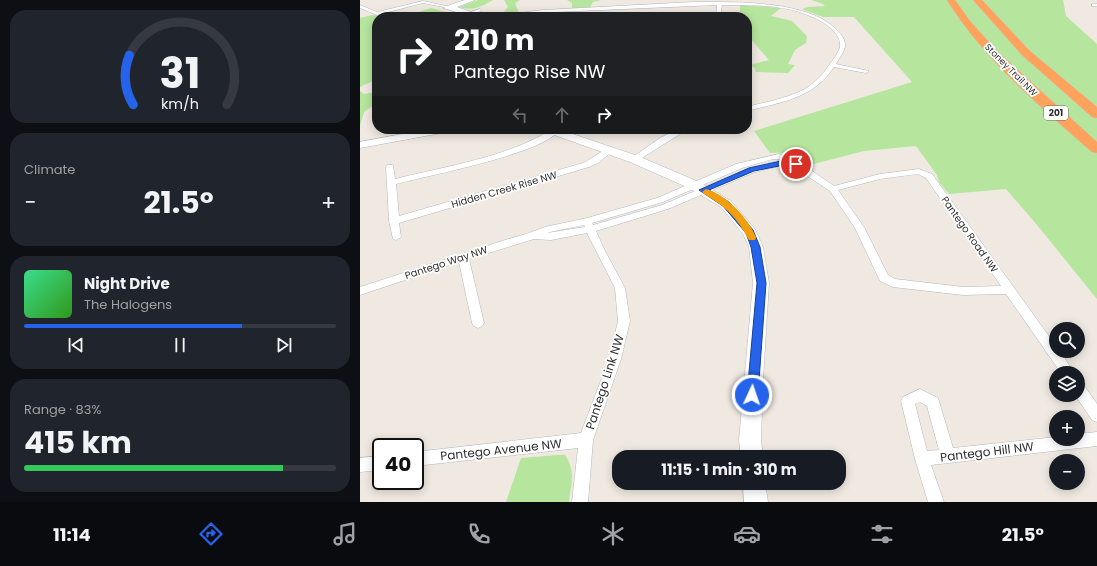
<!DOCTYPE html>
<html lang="en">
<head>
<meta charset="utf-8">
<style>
	body { margin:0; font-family:Poppins,sans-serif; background:#20242c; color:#f1f3f6; height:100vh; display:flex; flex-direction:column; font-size:15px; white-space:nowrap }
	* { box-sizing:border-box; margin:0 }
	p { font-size:13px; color:#9ea1a6 }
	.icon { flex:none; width:22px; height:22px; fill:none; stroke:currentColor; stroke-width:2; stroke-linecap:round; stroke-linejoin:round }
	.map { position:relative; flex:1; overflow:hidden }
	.details { display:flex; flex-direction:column; gap:10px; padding:10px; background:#0d0f14; width:360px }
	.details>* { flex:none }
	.guide { position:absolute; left:12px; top:12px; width:380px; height:122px; border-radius:16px; box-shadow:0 2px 10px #0003; background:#202124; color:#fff; overflow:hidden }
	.buttons { position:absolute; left:689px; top:322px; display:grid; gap:8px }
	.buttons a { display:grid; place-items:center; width:36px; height:36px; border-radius:50%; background:#171b24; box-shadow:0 2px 10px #0003; font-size:20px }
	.speed { position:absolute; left:12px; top:438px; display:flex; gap:8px; font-size:20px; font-weight:700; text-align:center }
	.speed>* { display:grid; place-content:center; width:52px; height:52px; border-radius:50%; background:#171b24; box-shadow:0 2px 10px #0003; line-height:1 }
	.speed .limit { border:2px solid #111; border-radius:6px; background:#fff; color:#111 }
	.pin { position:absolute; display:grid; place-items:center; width:34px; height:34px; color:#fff; margin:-17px; border:2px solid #fff; border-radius:50%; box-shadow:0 1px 4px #0007 }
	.me { position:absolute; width:44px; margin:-22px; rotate:3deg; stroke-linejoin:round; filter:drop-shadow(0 0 3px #0008) }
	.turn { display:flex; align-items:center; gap:14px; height:84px; padding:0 16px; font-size:18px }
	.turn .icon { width:52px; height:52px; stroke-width:2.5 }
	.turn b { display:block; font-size:28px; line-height:34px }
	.lanes { display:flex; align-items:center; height:38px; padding:0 16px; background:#0003; justify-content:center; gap:20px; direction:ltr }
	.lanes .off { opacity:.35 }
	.big { font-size:30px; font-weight:700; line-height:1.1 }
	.details .tile { flex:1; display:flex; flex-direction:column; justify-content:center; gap:6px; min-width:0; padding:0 14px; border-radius:16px; background:#20242c }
	.details .dial { align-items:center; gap:0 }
	.dial svg { height:104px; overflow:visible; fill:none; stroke:#363941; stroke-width:7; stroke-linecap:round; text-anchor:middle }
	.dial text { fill:#f1f3f6; stroke:none }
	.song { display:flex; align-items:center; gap:12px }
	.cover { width:48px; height:48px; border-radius:6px; background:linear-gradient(135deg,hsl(150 70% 55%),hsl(110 70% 35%)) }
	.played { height:4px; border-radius:2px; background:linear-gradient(90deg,#2563eb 70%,#363941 70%) }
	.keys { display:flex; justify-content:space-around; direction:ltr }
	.heat { display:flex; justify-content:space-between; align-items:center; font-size:22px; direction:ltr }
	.charge { height:6px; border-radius:3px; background:linear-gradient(90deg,#34c759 83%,#363941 0) }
	.trip { position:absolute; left:252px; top:450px; width:234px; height:40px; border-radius:16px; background:#171b24; box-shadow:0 2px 10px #0003; font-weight:700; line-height:40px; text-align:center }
	.menu { display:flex; height:64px; justify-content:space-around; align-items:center; background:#090b0e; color:#9ea1a6 }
	.menu .icon { width:28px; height:28px }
	.menu .on { color:#2563eb }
	.menu b { font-size:18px; color:#f1f3f6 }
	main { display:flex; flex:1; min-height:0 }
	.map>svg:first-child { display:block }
	.green { fill:#b6e59e }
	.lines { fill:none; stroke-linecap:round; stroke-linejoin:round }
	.street-casing { stroke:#b4b7c1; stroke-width:1 }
	.secondary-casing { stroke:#b4b7c1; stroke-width:1 }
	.highway-casing { stroke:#c9c9c9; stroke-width:1 }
	.street { fill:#fff; fill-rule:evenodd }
	.secondary { fill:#fff; fill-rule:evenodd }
	.highway { fill:#ffa35c; fill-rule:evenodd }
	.route { fill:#2563eb; stroke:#184099 }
	.slow { fill:#f59e0b }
	.labels { text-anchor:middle; stroke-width:3.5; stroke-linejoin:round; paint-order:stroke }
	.far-street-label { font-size:9px; fill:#2e2e2e; stroke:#fff }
	.shield { fill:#fff; stroke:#6d6d6d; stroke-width:1 }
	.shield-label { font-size:9px; font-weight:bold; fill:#2e2e2e }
	.street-label { font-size:10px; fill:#2e2e2e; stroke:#fff }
	.near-street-label { font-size:12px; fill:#2e2e2e; stroke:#fff }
</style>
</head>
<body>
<main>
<section class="details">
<div class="tile dial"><svg viewBox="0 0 100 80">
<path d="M14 69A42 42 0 1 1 86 69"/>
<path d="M14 69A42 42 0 0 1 11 31" stroke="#2563eb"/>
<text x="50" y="56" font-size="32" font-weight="700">31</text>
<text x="50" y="72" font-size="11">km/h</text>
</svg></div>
<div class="tile"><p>Climate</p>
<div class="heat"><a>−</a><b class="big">21.5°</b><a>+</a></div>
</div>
<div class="tile">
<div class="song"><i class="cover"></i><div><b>Night Drive</b><p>The Halogens</p></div></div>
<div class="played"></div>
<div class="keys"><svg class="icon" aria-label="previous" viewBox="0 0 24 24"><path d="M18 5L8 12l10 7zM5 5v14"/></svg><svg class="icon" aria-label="pause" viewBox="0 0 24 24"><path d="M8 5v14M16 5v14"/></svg><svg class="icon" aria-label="next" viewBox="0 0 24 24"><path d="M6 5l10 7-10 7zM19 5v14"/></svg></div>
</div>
<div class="tile"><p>Range · 83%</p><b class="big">415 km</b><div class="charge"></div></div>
</section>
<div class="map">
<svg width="737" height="502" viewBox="0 0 737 502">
	<rect width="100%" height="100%" fill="#efe9e1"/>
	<g class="green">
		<path d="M 118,0 L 133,0 C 121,7 112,11 99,7 Z"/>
		<polygon points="139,0 160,0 155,3 159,13 133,17 144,12 148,7 144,0"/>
		<polygon points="207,0 241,0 233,2 230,7 212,8 212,3"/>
		<path d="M 451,0 L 703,0 L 706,16 L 737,44 L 737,299 L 677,225 L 646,189 L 589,194 L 579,182 L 577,175 L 556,146 L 504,151 L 446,166 C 434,159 426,150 410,153 L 394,131 L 552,82 L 494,17 L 463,17 L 442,9 L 448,7 L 465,6 L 463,4 Z"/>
		<polygon points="380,5 421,8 411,16 432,21 447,36 446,43 435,50 428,64 435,65 428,73 396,72 395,68 390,65 409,60 390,38 387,36 387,17 380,17"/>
		<polygon points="71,8 103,17 43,17"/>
		<polygon points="12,15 21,16 17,17 16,24 17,79 0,87 0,18"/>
		<polygon points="0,91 4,94 17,92 17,103 4,112 0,126"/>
		<path d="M 197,455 L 205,455 C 216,471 211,484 209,502 L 146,502 L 161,458 Z"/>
	</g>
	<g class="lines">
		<g class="street-casing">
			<g id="street">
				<polygon points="63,1 91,7 89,8 63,3 17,15 0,8 0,5 17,12"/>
				<path d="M 334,2 C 374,2 447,0 476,29 C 480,33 485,38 485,45 C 485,52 479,58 476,64 L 509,71 L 506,73 L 474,67 C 453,99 421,102 387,111 L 387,107 C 405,102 425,99 443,90 C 454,84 462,76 469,65 C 473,60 478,54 480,47 C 482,33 463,21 452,17 C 425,4 392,5 362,5 L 360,17 L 356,17 L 357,5 L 195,12 L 145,17 L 159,13 L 183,10 Z"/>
				<rect x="732" y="4" width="5" height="2"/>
				<polygon points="120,9 122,11 103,16 101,15"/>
				<polygon points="42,129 50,129 49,139 43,139"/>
				<polygon points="318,129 328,129 277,161 271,161 270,159 300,138"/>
				<path d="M 191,130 L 194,130 L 198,132 C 176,155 70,175 36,184 L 39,216 L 223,163 C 231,160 245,147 253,148 L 254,150 L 238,163 L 229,167 L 39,223 L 41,237 L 36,240 L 33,239 L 29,221 L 26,167 L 27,165 L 33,165 L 35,179 C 87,166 145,158 191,130 Z"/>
				<path d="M 419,154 L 439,162 L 474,186 L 520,174 L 559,169 L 572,174 L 696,346 L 696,351 L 700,351 L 714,373 L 701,373 L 646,294 L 603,295 L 533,287 L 520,281 L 495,228 L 470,191 L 429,164 L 395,172 L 308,209 L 236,231 L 245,251 L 265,288 L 270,321 L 261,359 L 233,440 L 228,502 L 212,502 L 218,448 L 55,466 L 55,452 L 221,433 L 249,359 L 258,321 L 255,288 L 227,233 L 191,240 L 174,239 L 109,259 L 124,323 L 122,326 L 118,328 L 114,326 L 112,323 L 99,262 L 0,295 L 0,287 L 145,240 L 169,233 L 185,227 L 227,218 L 297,198 L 376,164 ZM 413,159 L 418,159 L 422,160 L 389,168 L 302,205 L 233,225 L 232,223 L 303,202 L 382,168 ZM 558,174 L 566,178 L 641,286 L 603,287 L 535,279 L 528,275 L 504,227 L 478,190 L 520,179 ZM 224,225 L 225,227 L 187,233 L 190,232 Z"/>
				<polygon points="718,382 723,384 737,404 737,422 732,420 715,395 718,395"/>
				<path d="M 560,389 L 578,398 L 593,448 L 696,437 L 696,439 L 718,439 L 718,434 L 737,432 L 737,446 L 571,465 L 584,502 L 568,502 L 555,459 L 541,401 L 543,397 ZM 560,402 L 567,406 L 579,450 L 567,451 L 555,404 Z"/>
				<polygon points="21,456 21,470 0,472 0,458"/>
			</g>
		</g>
		<g class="secondary-casing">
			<g id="secondary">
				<polygon points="105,0 115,0 97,7 125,17 113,17 83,8 87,6"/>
				<polygon points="69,129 92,129 87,132 0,148 0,142"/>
				<polygon points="182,129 198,129 278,156 339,182 371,201 395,229 403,247 409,283 403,380 401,440 403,457 381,457 379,440 393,283 389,247 383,234 361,207 329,188 270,162 183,131"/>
				<polygon points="383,483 405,483 408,502 384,502"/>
			</g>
		</g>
		<g class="highway-casing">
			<g id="highway">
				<path d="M 587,0 L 595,0 L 610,21 L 638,52 L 737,142 L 737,153 L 732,152 C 681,108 622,57 587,0 Z"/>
				<polygon points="613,0 622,0 670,51 737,107 737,118 732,117 662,55"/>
			</g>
		</g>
		<use href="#street" class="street"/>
		<use href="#secondary" class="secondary"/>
		<use href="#highway" class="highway"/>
	</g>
	<polygon class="route" points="430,159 440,164 436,166 429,164 394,171 349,190 369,202 393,230 400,247 406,283 398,395 397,399 392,401 388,399 387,395 397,283 391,247 386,233 363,206 339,190 389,168"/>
	<path class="slow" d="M 346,189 C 367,195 388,218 396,237 L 395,240 L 389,240 C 376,216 366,207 344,194 L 342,192 Z"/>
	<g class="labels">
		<g class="far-street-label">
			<text transform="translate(651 70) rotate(45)" y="3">Stoney Trail NW</text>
		</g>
		<rect class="shield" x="684" y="106" width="24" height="14" rx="3"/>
		<g class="shield-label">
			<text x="696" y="116">201</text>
		</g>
		<g class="street-label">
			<text transform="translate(144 189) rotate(-16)" y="4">Hidden Creek Rise NW</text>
			<text transform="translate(610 234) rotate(55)" y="4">Pantego Road NW</text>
			<text transform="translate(86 262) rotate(-18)" y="4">Pantego Way NW</text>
		</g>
		<g class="near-street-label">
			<text transform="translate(245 382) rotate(-72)" y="4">Pantego Link NW</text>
			<text transform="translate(141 450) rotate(-6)" y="4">Pantego Avenue NW</text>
			<text transform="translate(627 452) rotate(-7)" y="4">Pantego Hill NW</text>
		</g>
	</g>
</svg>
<div class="buttons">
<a><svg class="icon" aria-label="search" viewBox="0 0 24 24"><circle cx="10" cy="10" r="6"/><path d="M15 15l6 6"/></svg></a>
<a><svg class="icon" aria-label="layers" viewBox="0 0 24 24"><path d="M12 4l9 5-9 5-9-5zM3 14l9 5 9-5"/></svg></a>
<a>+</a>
<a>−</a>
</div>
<div class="speed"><div class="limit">40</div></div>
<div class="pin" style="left:436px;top:164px;background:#d93025"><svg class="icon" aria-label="arrive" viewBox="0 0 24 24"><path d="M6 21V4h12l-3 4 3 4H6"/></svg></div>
<svg class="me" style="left:392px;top:395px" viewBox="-20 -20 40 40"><circle r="17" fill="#2563eb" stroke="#fff" stroke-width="3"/><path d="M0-11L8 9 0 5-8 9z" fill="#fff"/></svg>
<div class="trip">11:15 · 1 min · 310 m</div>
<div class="guide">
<div class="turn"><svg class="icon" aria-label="right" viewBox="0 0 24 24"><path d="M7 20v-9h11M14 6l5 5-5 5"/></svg><div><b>210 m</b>Pantego Rise NW</div></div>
<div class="lanes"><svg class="icon off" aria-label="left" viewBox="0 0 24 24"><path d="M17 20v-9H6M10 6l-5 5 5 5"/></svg><svg class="icon off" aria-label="ahead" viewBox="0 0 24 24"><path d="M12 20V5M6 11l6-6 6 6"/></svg><svg class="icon" aria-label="right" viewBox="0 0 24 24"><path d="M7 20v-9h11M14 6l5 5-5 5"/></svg></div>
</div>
</div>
</main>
<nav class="menu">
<b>11:14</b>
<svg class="icon on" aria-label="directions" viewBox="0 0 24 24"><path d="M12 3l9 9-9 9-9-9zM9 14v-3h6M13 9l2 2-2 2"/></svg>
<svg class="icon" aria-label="music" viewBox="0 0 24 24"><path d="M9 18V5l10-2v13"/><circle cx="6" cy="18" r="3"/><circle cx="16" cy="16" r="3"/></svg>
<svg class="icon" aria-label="phone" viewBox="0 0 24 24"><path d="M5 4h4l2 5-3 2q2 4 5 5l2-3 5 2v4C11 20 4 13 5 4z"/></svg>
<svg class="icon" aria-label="climate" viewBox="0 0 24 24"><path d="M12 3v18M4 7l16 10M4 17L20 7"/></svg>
<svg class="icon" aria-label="car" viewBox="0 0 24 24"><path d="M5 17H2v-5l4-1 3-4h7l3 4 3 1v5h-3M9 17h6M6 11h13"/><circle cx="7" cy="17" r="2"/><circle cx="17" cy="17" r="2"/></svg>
<svg class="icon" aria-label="filters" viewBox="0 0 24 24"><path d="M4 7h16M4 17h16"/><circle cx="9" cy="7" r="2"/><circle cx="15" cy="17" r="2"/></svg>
<b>21.5°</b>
</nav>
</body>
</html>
